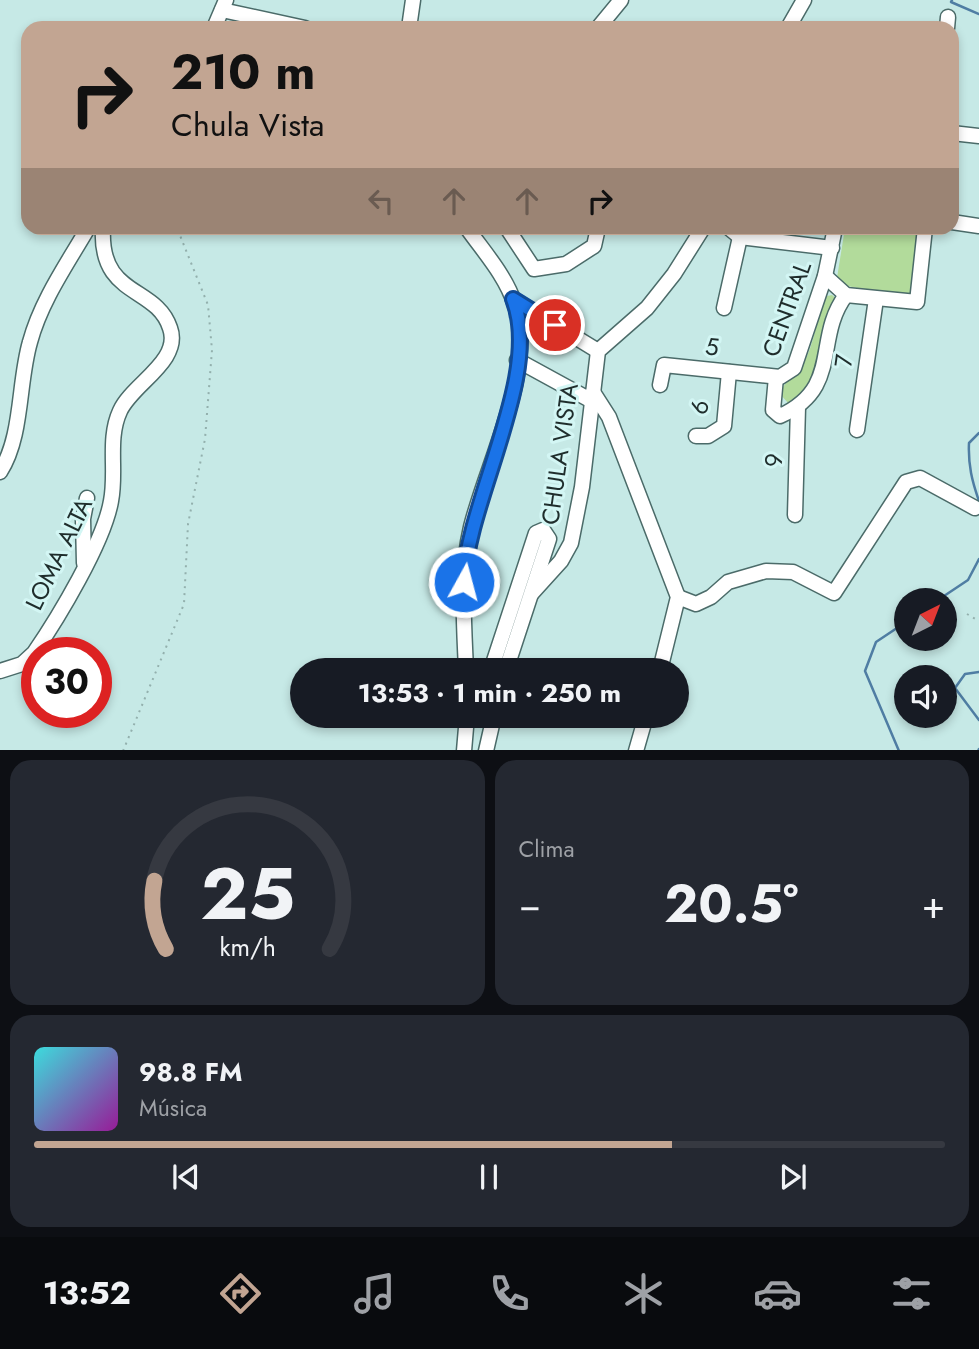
<!DOCTYPE html>
<html lang="es">
<head>
<meta charset="utf-8">
<style>
	body { margin:0; font-family:Jost,sans-serif; background:#242831; color:#f1f3f6; height:100vh; display:flex; flex-direction:column; font-size:26px; white-space:nowrap }
	* { box-sizing:border-box; margin:0 }
	p { font-size:23px; color:#9ea1a6 }
	.icon { flex:none; width:38px; height:38px; fill:none; stroke:currentColor; stroke-width:2; stroke-linecap:round; stroke-linejoin:round }
	.map { position:relative; height:750px; overflow:hidden }
	.panel { display:flex; flex-direction:column; gap:10px; padding:10px; background:#0d0f14; flex:1 }
	.panel>* { flex:none }
	.hud { position:absolute; left:21px; top:21px; width:938px; height:214px; border-radius:21px; box-shadow:0 4px 10px #0003; background:#c2a592; color:#111; overflow:hidden }
	.needle { width:46px; rotate:42deg }
	.buttons { position:absolute; left:894px; top:588px; display:grid; gap:14px }
	.buttons a { display:grid; place-items:center; width:63px; height:63px; border-radius:50%; background:#171b24; box-shadow:0 4px 10px #0003; font-size:35px }
	.speed { position:absolute; left:21px; top:637px; display:flex; gap:14px; font-size:35px; font-weight:700; text-align:center }
	.speed>* { display:grid; place-content:center; width:91px; height:91px; border-radius:50%; background:#171b24; box-shadow:0 4px 10px #0003; line-height:1 }
	.speed .limit { border:10px solid #d22; background:#fff; color:#111 }
	.pin { position:absolute; display:grid; place-items:center; width:60px; height:60px; color:#fff; margin:-30px; border:4px solid #fff; border-radius:50%; box-shadow:0 2px 7px #0007 }
	.me { position:absolute; width:77px; margin:-38px; rotate:7deg; stroke-linejoin:round; filter:drop-shadow(0 0 5px #0008) }
	.turn { display:flex; align-items:center; gap:24px; height:147px; padding:0 35px; font-size:32px }
	.turn .icon { width:91px; height:91px; stroke-width:2.5 }
	.turn b { display:block; font-size:49px; line-height:60px }
	.lanes { display:flex; align-items:center; height:66px; padding:0 35px; background:#0003; justify-content:center; gap:35px; direction:ltr }
	.lanes .off { opacity:.35 }
	.big { font-size:52px; font-weight:700; line-height:1.1 }
	.panel .card { flex:1; display:flex; flex-direction:column; justify-content:center; gap:10px; min-width:0; padding:0 24px; border-radius:21px; background:#242831 }
	.panel .dial { align-items:center; gap:0 }
	.dial svg { height:182px; overflow:visible; fill:none; stroke:#363941; stroke-width:7; stroke-linecap:round; text-anchor:middle }
	.dial text { fill:#f1f3f6; stroke:none }
	.song { display:flex; align-items:center; gap:21px }
	.cover { width:84px; height:84px; border-radius:10px; background:linear-gradient(135deg,hsl(180 70% 55%),hsl(300 70% 35%)) }
	.played { height:7px; border-radius:4px; background:linear-gradient(90deg,#c2a592 70%,#363941 70%) }
	.keys { display:flex; justify-content:space-around; direction:ltr }
	.heat { display:flex; justify-content:space-between; align-items:center; font-size:38px; direction:ltr }
	.panel .tiles { flex:1; display:grid; gap:10px; grid-template-columns:1fr 1fr }
	.card:last-child { grid-column:span 2 }
	.trip { position:absolute; left:290px; top:658px; width:399px; height:70px; border-radius:35px; background:#171b24; box-shadow:0 4px 10px #0003; font-weight:700; line-height:70px; text-align:center }
	.dock { display:flex; height:112px; justify-content:space-around; align-items:center; background:#090b0e; color:#9ea1a6 }
	.dock .icon { width:49px; height:49px }
	.dock .on { color:#c2a592 }
	.dock b { font-size:32px; color:#f1f3f6 }
	.map>svg:first-child { display:block }
	.green { fill:#b2db9b }
	.lines { fill:none; stroke-linecap:round; stroke-linejoin:round }
	.stream { stroke:#4f7da3; stroke-width:2.5 }
	.minor-casing { stroke:#4b6b69; stroke-width:17 }
	.path { stroke:#93b0ad; stroke-width:2; stroke-dasharray:2 5; stroke-linecap:butt }
	.minor { stroke:#fff; stroke-width:14 }
	.route-casing { stroke:#114b97; stroke-width:18 }
	.route { stroke:#1a73e8; stroke-width:12 }
	.labels { text-anchor:middle; stroke-width:6; stroke-linejoin:round; paint-order:stroke }
	.street-label { font-size:24px; fill:#1f2d2c; stroke:#d3f6f4 }
</style>
</head>
<body>
<div class="map">
<svg width="979" height="751" viewBox="0 0 979 751">
	<rect width="100%" height="100%" fill="#c6e9e6"/>
	<g class="green">
		<polygon points="845,228 920,231 912,298 836,284"/>
		<path d="M 832,295 L 838,300 L 810,389 L 789,404 L 780,394 C 784,380 796,377 803,364 C 815,344 816,317 827,296 Z"/>
	</g>
	<g class="lines">
		<g class="stream">
			<polyline points="952,0 951,2 979,14"/>
			<path d="M 979,433 L 969,443 C 968,465 972,481 979,501"/>
			<polyline points="938,600 968,580 979,559"/>
			<polyline points="979,672 965,674 955,688 979,720"/>
			<polyline points="899,751 865,671 876,642 906,622"/>
			<polyline points="978,751 979,749"/>
		</g>
		<g class="minor-casing">
			<g id="minor">
				<polyline points="222,10 305,28"/>
				<polyline points="214,28 226,0"/>
				<polyline points="409,28 413,0"/>
				<polyline points="598,28 621,0"/>
				<polyline points="788,28 804,0"/>
				<polyline points="947,28 948,17"/>
				<polyline points="952,133 979,136"/>
				<polyline points="952,222 979,226"/>
				<polyline points="507,228 534,269 566,264 594,246 598,228"/>
				<polyline points="729,228 740,237 832,248"/>
				<polyline points="825,276 846,295 917,302 925,228"/>
				<polyline points="513,299 598,351"/>
				<polyline points="724,308 740,237"/>
				<polyline points="517,360 592,401"/>
				<path d="M 776,377 L 773,410 L 780,416 C 843,387 813,339 846,295"/>
				<polyline points="660,385 664,365 780,377 794,368 825,276 835,228"/>
				<polyline points="593,392 609,417 678,597 660,670"/>
				<polyline points="857,430 876,299"/>
				<polyline points="696,436 708,436 724,426 729,372"/>
				<path d="M 0,472 C 23,436 18,383 30,342 C 41,301 67,264 88,228"/>
				<polyline points="795,515 798,407"/>
				<polyline points="84,563 83,519 87,498"/>
				<polyline points="532,593 561,561 571,543 582,487 598,351 647,308 674,274 703,228"/>
				<polyline points="678,597 696,604 711,597 728,582 766,571 793,572 834,593 906,482 920,478 975,508"/>
				<path d="M 466,670 C 464,622 460,574 471,527 C 487,462 536,371 515,305 C 506,276 484,252 467,228"/>
				<polyline points="491,670 536,533 543,530 549,539 506,670"/>
				<path d="M 0,671 L 22,664 L 34,653 C 58,618 104,542 111,501 C 117,471 107,439 120,411 C 132,384 182,361 170,328 C 156,285 99,298 103,228"/>
				<polyline points="464,751 467,716"/>
				<polyline points="486,751 494,716"/>
				<polyline points="636,751 646,716"/>
			</g>
		</g>
		<g class="path">
			<polyline points="967,614 979,621"/>
			<polyline points="123,751 184,604 188,524 205,439 212,350 208,305 177,228"/>
		</g>
		<use href="#minor" class="minor"/>
	</g>
	<g class="lines">
		<g class="route-casing">
			<path id="route" d="M 464,582 C 467,500 543,374 513,299 L 555,325"/>
		</g>
		<use href="#route" class="route"/>
	</g>
	<g class="labels">
		<g class="street-label">
			<text transform="translate(787 309) rotate(-70)" y="8">CENTRAL</text>
			<text transform="translate(712 347) rotate(6)" y="8">5</text>
			<text transform="translate(844 361) rotate(-82)" y="8">7</text>
			<text transform="translate(700 407) rotate(-76)" y="8">6</text>
			<text transform="translate(560 454) rotate(-82)" y="8">CHULA VISTA</text>
			<text transform="translate(774 460) rotate(-88)" y="8">9</text>
			<text transform="translate(59 554) rotate(-64)" y="8">LOMA ALTA</text>
		</g>
	</g>
</svg>
<div class="buttons">
<a><svg class="needle" viewBox="-14 -14 28 28"><path d="M0-13l5 13h-10z" fill="#e53935"/><path d="M0 13l5-13h-10z" fill="#9ea1a6"/></svg></a>
<a><svg class="icon" aria-label="sound" viewBox="0 0 24 24"><path d="M4 9h4l5-4v14l-5-4H4zM17 9q2 3 0 6"/></svg></a>
</div>
<div class="speed"><div class="limit">30</div></div>
<div class="pin" style="left:555px;top:325px;background:#d93025"><svg class="icon" aria-label="arrive" viewBox="0 0 24 24"><path d="M6 21V4h12l-3 4 3 4H6"/></svg></div>
<svg class="me" style="left:464px;top:582px" viewBox="-20 -20 40 40"><circle r="17" fill="#1a73e8" stroke="#fff" stroke-width="3"/><path d="M0-11L8 9 0 5-8 9z" fill="#fff"/></svg>
<div class="trip">13:53 · 1 min · 250 m</div>
<div class="hud">
<div class="turn"><svg class="icon" aria-label="right" viewBox="0 0 24 24"><path d="M7 20v-9h11M14 6l5 5-5 5"/></svg><div><b>210 m</b>Chula Vista</div></div>
<div class="lanes"><svg class="icon off" aria-label="left" viewBox="0 0 24 24"><path d="M17 20v-9H6M10 6l-5 5 5 5"/></svg><svg class="icon off" aria-label="ahead" viewBox="0 0 24 24"><path d="M12 20V5M6 11l6-6 6 6"/></svg><svg class="icon off" aria-label="ahead" viewBox="0 0 24 24"><path d="M12 20V5M6 11l6-6 6 6"/></svg><svg class="icon" aria-label="right" viewBox="0 0 24 24"><path d="M7 20v-9h11M14 6l5 5-5 5"/></svg></div>
</div>
</div>
<section class="panel">
<div class="tiles">
<div class="card dial"><svg viewBox="0 0 100 80">
<path d="M14 69A42 42 0 1 1 86 69"/>
<path d="M14 69A42 42 0 0 1 9 39" stroke="#c2a592"/>
<text x="50" y="56" font-size="32" font-weight="700">25</text>
<text x="50" y="72" font-size="11">km/h</text>
</svg></div>
<div class="card"><p>Clima</p>
<div class="heat"><a>−</a><b class="big">20.5°</b><a>+</a></div>
</div>
<div class="card">
<div class="song"><i class="cover"></i><div><b>98.8 FM</b><p>Música</p></div></div>
<div class="played"></div>
<div class="keys"><svg class="icon" aria-label="previous" viewBox="0 0 24 24"><path d="M18 5L8 12l10 7zM5 5v14"/></svg><svg class="icon" aria-label="pause" viewBox="0 0 24 24"><path d="M8 5v14M16 5v14"/></svg><svg class="icon" aria-label="next" viewBox="0 0 24 24"><path d="M6 5l10 7-10 7zM19 5v14"/></svg></div>
</div>
</div>
</section>
<nav class="dock">
<b>13:52</b>
<svg class="icon on" aria-label="directions" viewBox="0 0 24 24"><path d="M12 3l9 9-9 9-9-9zM9 14v-3h6M13 9l2 2-2 2"/></svg>
<svg class="icon" aria-label="music" viewBox="0 0 24 24"><path d="M9 18V5l10-2v13"/><circle cx="6" cy="18" r="3"/><circle cx="16" cy="16" r="3"/></svg>
<svg class="icon" aria-label="phone" viewBox="0 0 24 24"><path d="M5 4h4l2 5-3 2q2 4 5 5l2-3 5 2v4C11 20 4 13 5 4z"/></svg>
<svg class="icon" aria-label="climate" viewBox="0 0 24 24"><path d="M12 3v18M4 7l16 10M4 17L20 7"/></svg>
<svg class="icon" aria-label="car" viewBox="0 0 24 24"><path d="M5 17H2v-5l4-1 3-4h7l3 4 3 1v5h-3M9 17h6M6 11h13"/><circle cx="7" cy="17" r="2"/><circle cx="17" cy="17" r="2"/></svg>
<svg class="icon" aria-label="filters" viewBox="0 0 24 24"><path d="M4 7h16M4 17h16"/><circle cx="9" cy="7" r="2"/><circle cx="15" cy="17" r="2"/></svg>
</nav>
</body>
</html>
